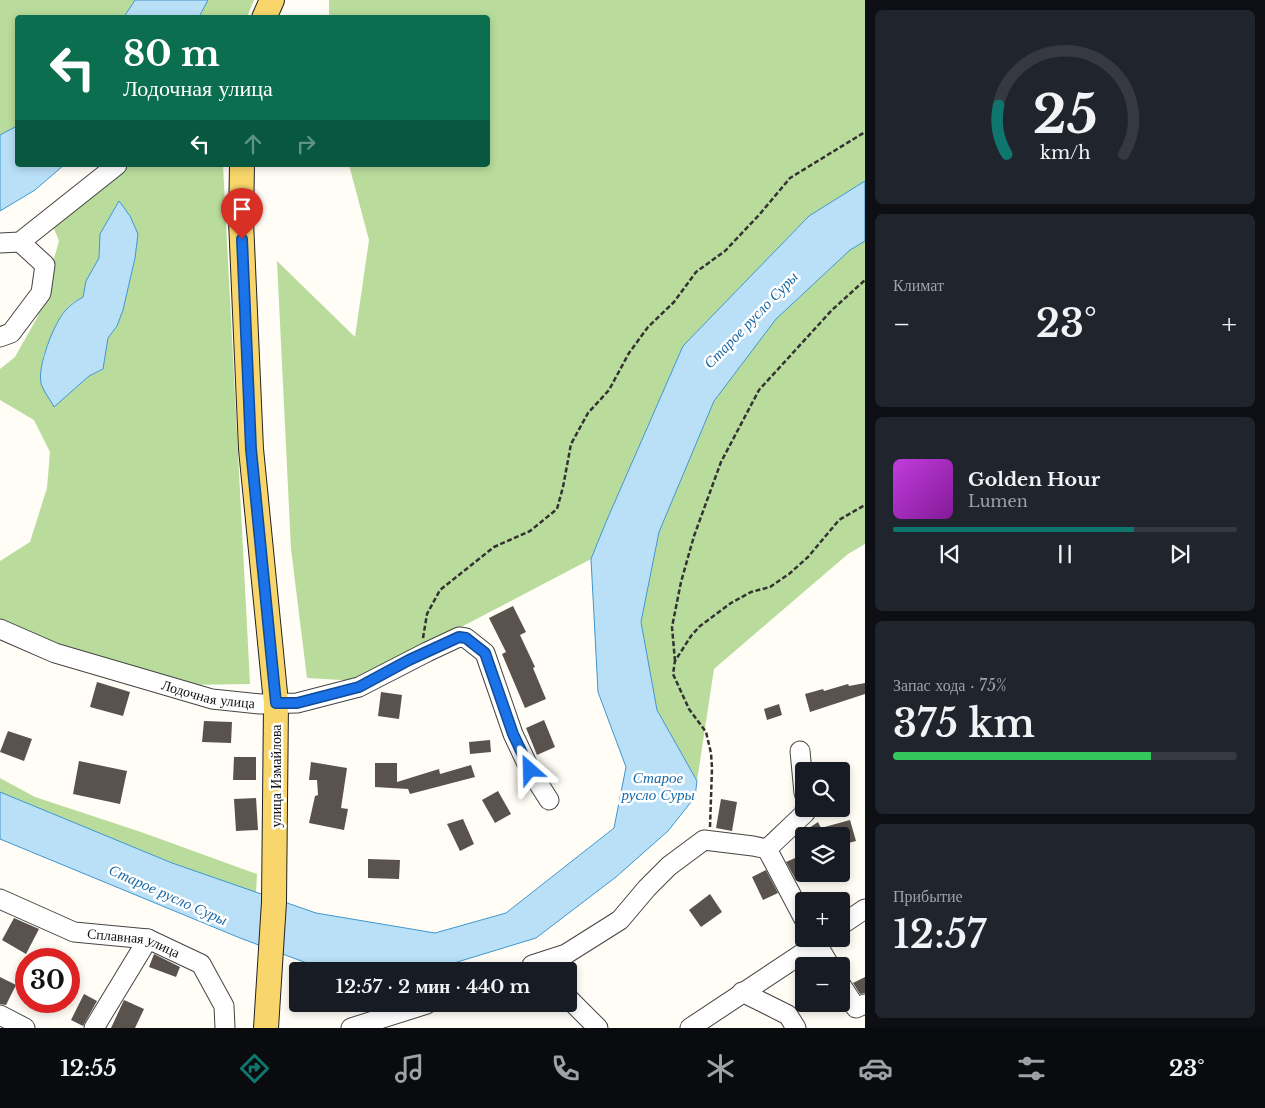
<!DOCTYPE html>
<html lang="ru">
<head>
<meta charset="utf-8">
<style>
	body { margin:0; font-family:"Libre Baskerville",serif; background:#20242c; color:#f1f3f6; height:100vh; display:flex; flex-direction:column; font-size:19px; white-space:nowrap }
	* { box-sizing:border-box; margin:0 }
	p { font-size:16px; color:#9ea1a6 }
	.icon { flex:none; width:28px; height:28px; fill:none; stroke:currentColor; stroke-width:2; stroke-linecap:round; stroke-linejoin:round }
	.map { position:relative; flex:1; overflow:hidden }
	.sheet { display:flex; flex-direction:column; gap:10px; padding:10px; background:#0d0f14; width:400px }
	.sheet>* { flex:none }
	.banner { position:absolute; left:15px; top:15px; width:475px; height:152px; border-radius:5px; box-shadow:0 2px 8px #0003; background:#0b6e4f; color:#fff; overflow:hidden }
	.buttons { position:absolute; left:795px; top:762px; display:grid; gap:10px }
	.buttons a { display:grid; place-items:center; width:55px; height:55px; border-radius:5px; background:#171b24; box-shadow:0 2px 8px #0003; font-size:25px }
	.speed { position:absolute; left:15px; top:948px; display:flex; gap:10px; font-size:25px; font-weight:700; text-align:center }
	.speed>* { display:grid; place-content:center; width:65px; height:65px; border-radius:50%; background:#171b24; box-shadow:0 2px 8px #0003; line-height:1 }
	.speed .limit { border:8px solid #d22; background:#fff; color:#111 }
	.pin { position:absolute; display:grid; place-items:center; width:42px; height:42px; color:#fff; margin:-51px -21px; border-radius:50% 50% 50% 0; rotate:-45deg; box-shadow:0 0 5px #0007 }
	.pin .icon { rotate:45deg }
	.me { position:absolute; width:55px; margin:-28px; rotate:335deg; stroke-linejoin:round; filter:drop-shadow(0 0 4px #0008) }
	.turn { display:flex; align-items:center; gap:18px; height:105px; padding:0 25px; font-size:22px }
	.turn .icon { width:65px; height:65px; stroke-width:2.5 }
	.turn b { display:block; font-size:35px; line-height:42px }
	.lanes { display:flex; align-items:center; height:48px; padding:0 25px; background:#0003; justify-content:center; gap:25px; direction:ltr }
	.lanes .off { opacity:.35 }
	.big { font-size:38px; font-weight:600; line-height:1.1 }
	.sheet .tile { flex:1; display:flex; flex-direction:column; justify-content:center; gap:8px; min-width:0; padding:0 18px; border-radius:8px; background:#20242c }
	.sheet .dial { align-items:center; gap:0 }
	.dial svg { height:130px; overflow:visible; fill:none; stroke:#363941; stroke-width:7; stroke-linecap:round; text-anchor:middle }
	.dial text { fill:#f1f3f6; stroke:none }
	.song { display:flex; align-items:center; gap:15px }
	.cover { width:60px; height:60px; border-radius:8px; background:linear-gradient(135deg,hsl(290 70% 55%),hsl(290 70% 35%)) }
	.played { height:5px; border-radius:2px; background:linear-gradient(90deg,#0f766e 70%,#363941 70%) }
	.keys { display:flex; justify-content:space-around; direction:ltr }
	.heat { display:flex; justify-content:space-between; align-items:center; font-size:28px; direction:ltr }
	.charge { height:8px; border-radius:4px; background:linear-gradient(90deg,#34c759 75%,#363941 0) }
	.trip { position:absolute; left:289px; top:962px; width:288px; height:50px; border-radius:5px; background:#171b24; box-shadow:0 2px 8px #0003; font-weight:600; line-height:50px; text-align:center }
	.tab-bar { display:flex; height:80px; justify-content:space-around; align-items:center; background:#090b0e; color:#9ea1a6 }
	.tab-bar .icon { width:35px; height:35px }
	.tab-bar .on { color:#0f766e }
	.tab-bar b { font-size:22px; color:#f1f3f6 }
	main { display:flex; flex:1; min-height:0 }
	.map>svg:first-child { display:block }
	.forest { fill:#b9dc9c; fill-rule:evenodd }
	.water { fill:#b9e0f7; stroke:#3f96cf }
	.building { fill:#5a524d }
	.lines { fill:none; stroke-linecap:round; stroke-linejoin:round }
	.minor-casing { stroke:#444; stroke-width:21 }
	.major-casing { stroke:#222; stroke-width:26 }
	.path { stroke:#333; stroke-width:2.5; stroke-dasharray:5 2.5; stroke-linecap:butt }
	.minor { stroke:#fff; stroke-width:19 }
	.major { stroke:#f9d66b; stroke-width:24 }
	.route-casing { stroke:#114b97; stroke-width:12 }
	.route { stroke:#1a73e8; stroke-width:9 }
	.labels { text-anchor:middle; stroke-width:5; stroke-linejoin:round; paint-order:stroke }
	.street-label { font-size:14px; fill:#111; stroke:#fff }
	.water-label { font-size:15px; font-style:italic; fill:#1768a6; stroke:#fff }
</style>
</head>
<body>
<main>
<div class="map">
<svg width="865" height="1028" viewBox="0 0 865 1028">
	<rect width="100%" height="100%" fill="#fffdf5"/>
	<g class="forest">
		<polygon points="0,0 135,0 124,17 18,18 17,126 0,135"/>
		<polygon points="208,0 254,0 247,17 199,18"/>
		<polygon points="329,0 865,0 865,181 809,216 683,346 606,522 591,559 358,681 307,678 291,549 277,261 355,337 369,240 349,165 488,165 488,18 329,17"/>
		<path d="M 128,165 L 223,165 L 250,684 L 184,685 L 42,639 L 0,621 L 0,561 L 30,542 L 47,488 L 50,452 L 34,420 L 0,400 L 0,369 L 15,357 L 38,316 L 59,241 L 53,226 ZM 119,201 L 135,227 L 135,258 L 123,310 L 117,326 L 108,338 L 103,369 L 89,376 L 70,393 L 50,397 L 41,385 L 43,356 L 63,313 L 72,303 L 83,297 L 86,281 L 99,258 L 99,247 L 107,222 Z"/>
		<polygon points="865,241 865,544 848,554 714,669 697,781 657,710 641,621 659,532 714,401 776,319 850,250"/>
		<polygon points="0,778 35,797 141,832 257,874 256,893 172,863 9,796 0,792"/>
	</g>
	<g class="water">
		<polygon points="135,0 208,0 199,17 124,17"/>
		<polygon points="17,126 18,165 64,165 35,190 0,211 0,135"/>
		<polygon points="865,181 865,241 850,250 776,319 714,401 659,532 641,622 657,710 697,781 695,797 668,831 616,877 536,938 454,963 393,971 328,971 240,938 0,839 0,792 172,863 316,913 435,933 506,913 614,828 626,767 598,692 591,559 606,522 683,346 809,216"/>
		<path d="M 119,201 L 130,216 L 138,234 L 135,258 L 123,310 L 117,326 L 108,338 L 103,369 L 89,376 L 54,407 C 50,399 43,391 41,383 C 37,367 54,323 65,311 C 70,305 76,301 83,297 L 86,281 L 99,258 L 100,234 Z"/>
	</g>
	<g class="building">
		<polygon points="513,606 526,632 520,635 535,667 533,668 546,699 525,708 502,654 506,652 489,618"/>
		<polygon points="97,682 130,692 123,716 90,707"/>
		<polygon points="865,683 865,694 810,712 805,694 823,689 824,691 848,684 849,686"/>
		<polygon points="381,692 402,695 399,719 378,716"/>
		<polygon points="779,704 782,715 767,720 764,709"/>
		<polygon points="544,720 555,747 537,755 526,728"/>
		<polygon points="204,721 232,722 231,743 202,742"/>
		<polygon points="8,731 32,739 24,761 0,752"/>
		<polygon points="490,740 491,752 470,754 469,742"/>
		<polygon points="234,757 256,757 256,780 233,780"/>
		<polygon points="79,761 127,771 120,804 73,794"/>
		<polygon points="311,762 347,768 341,808 348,809 344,830 309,823 315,796 318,795 317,780 309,780"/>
		<polygon points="375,763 397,763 397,782 439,769 440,774 471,765 475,777 410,794 408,789 375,787"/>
		<polygon points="498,791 511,814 495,823 482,800"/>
		<polygon points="256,798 258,830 236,831 234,799"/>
		<polygon points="721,799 737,802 732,831 716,828"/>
		<polygon points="463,819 474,844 460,851 447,824"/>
		<polygon points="850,820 856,841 841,845 841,836 797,836 818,822 821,828"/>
		<polygon points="804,854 804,876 796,880 786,862"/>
		<polygon points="368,859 400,860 399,879 368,878"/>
		<polygon points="766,870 778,893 763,900 752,877"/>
		<polygon points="710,894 722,912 701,927 689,910"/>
		<polygon points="14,918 39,929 26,954 2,940"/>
		<polygon points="154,954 180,967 176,977 149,967"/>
		<polygon points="0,977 16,985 6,1005 0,1004"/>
		<polygon points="865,977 865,993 860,994 853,983"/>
		<polygon points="84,994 97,1001 83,1026 71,1020"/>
		<polygon points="124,1000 144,1009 135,1028 111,1028"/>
	</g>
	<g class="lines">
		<g class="minor-casing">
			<g id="minor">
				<polyline points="0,243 20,242 117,165"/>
				<polyline points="0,337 11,333 41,293 45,265 20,242"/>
				<path id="s1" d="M 0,629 L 55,653 L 212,699 L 260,704 L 297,703 L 359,687 L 427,652 L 459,637 L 466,638 L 485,653 L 513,734 L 530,770 L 549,800"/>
				<polyline points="800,751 804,793"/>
				<path id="s2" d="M 0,899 L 74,932 L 148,939 L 201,964 L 224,1006 L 225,1028"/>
				<polyline points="804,919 767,849 805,813 805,809"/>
				<polyline points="841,925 865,909"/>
				<polyline points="814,939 830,966"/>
				<polyline points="532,965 566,954 620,920 647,888 669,866 704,840 753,846 767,849"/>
				<polyline points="841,985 856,1008 865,1004"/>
				<polyline points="742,992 788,1015 796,1028"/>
				<polyline points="568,998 598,1028"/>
				<polyline points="0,1015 25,1028"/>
				<polyline points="94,1028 148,939"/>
				<polyline points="351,1028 427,1004"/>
				<polyline points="690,1028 824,939"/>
			</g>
		</g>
		<g class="major-casing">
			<g id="major">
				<polyline points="264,18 272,0"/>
				<polyline points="242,165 241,221 251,449 276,703 274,902 266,1028"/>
			</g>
		</g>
		<g class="path">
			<polyline points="423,638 427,614 440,590 494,547 530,531 557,509 563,487 571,444 588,413 609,390 629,353 648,327 674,302 696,272 725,251 759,215 790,178 865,132"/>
			<polyline points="675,661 672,627 681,582 694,536 721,462 759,390 832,310 865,280"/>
			<polyline points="710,827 712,768 711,753 706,732 689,709 673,674 675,661 691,636 700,626 731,603 751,592 770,587 789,574 808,557 839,520 865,505"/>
		</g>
		<use href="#minor" class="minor"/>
		<use href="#major" class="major"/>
	</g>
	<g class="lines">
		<g class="route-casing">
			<polyline id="route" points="242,239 251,449 276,703 297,703 359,687 409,660 459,637 466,638 485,653 513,734 530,770"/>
		</g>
		<use href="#route" class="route"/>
	</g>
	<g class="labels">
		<g class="street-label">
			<text dy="5" stroke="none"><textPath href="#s1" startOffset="219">Лодочная улица</textPath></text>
			<text transform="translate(276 776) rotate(-90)" y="5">улица Измайлова</text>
			<text dy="5" stroke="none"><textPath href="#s2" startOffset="142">Сплавная улица</textPath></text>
		</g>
		<g class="water-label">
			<text transform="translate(751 320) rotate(-46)" y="5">Старое русло Суры</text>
			<text x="658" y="783">Старое<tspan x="658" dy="17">русло Суры</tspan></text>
			<text transform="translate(168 895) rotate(24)" y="5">Старое русло Суры</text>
		</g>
	</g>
</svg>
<div class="buttons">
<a><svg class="icon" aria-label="search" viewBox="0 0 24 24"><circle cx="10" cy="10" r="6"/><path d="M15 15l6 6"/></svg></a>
<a><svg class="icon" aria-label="layers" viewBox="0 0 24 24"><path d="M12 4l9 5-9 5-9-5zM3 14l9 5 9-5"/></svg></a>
<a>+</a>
<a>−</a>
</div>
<div class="speed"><div class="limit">30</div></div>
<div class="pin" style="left:242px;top:239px;background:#d93025"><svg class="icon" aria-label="arrive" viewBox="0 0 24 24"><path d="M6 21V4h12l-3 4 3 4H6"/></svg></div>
<svg class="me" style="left:530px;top:770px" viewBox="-20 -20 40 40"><path d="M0-17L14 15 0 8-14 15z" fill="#1a73e8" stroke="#fff" stroke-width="4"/></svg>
<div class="trip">12:57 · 2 мин · 440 m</div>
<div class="banner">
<div class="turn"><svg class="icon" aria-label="left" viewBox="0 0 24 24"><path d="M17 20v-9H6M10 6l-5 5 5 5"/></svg><div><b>80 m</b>Лодочная улица</div></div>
<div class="lanes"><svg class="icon" aria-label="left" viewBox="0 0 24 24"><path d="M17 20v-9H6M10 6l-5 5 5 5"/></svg><svg class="icon off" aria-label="ahead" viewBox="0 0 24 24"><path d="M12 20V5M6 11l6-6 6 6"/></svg><svg class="icon off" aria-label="right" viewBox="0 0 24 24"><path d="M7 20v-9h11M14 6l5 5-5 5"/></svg></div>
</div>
</div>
<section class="sheet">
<div class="tile dial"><svg viewBox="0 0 100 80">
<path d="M14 69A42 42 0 1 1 86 69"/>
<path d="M14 69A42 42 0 0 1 9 39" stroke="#0f766e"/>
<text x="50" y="56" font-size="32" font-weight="700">25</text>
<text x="50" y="72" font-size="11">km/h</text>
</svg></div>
<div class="tile"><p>Климат</p>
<div class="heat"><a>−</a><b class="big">23°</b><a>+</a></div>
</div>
<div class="tile">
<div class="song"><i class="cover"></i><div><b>Golden Hour</b><p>Lumen</p></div></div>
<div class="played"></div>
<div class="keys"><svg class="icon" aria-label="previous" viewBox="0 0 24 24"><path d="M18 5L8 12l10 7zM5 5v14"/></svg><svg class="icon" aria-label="pause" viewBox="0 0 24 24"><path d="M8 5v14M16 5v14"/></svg><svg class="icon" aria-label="next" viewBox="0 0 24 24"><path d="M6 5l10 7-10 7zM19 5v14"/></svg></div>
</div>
<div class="tile"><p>Запас хода · 75%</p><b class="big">375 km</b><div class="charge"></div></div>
<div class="tile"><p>Прибытие</p><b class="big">12:57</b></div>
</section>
</main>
<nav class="tab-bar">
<b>12:55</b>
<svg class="icon on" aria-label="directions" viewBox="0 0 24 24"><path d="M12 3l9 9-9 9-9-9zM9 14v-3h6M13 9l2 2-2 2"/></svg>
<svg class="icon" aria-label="music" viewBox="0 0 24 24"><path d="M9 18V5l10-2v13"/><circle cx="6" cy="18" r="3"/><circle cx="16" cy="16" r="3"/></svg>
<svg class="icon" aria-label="phone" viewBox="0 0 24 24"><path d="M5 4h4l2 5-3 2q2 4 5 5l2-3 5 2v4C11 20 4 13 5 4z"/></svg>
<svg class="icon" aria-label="climate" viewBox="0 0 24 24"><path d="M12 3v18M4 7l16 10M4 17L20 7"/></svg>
<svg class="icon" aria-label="car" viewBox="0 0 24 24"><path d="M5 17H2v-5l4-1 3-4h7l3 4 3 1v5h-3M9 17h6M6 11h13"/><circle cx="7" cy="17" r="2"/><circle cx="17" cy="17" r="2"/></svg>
<svg class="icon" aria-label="filters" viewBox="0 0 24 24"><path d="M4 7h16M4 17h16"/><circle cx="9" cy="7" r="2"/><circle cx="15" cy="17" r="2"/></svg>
<b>23°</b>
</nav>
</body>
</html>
